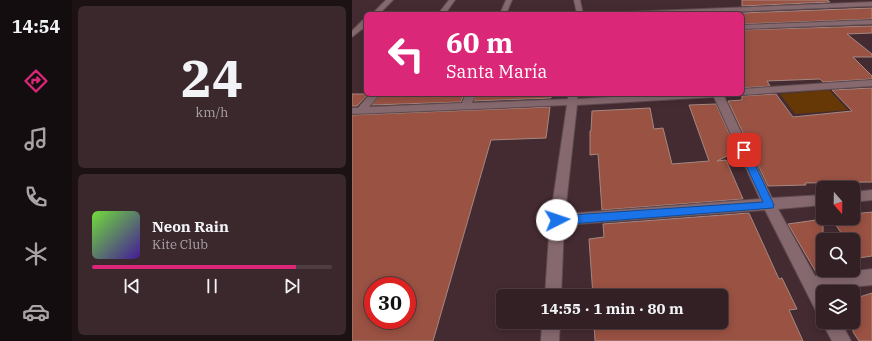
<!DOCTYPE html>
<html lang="es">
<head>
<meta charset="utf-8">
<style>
	body { margin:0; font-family:"IBM Plex Serif",serif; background:#3b282d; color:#f1f3f6; height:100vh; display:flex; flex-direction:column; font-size:15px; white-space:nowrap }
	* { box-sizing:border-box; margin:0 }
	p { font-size:13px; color:#a9a3a7 }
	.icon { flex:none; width:22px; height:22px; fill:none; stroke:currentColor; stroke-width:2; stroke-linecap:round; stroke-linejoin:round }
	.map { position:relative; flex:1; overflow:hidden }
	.details { display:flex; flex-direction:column; gap:6px; padding:6px; background:#1c1214; width:280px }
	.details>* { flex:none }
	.banner { position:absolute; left:12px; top:12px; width:380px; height:84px; border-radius:6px; box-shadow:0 2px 10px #0003,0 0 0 1px #4e3e42; background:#db2777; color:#fff; overflow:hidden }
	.needle { width:26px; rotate:160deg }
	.controls { position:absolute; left:464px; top:181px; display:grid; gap:8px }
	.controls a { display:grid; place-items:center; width:44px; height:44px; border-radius:6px; background:#332025; box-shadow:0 2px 10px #0003,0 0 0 1px #4e3e42; font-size:20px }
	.speed { position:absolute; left:12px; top:277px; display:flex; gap:8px; font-size:20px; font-weight:700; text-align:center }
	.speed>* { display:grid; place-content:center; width:52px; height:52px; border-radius:50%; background:#332025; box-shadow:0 2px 10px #0003,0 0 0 1px #4e3e42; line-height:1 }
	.speed .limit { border:6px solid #d22; background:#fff; color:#111 }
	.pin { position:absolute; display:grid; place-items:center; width:34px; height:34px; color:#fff; margin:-17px; border-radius:8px; box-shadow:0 2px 6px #0006 }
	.me { position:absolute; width:44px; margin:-22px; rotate:86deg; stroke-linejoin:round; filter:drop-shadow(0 0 3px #0008) }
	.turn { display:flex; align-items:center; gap:14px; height:84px; padding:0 16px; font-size:18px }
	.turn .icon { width:52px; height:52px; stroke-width:2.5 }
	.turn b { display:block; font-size:28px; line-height:34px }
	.details .card { flex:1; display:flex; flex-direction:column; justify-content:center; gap:6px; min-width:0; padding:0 14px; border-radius:6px; background:#3b282d }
	.details .dial { align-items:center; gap:0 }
	.dial b { font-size:52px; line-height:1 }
	.song { display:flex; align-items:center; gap:12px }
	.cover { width:48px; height:48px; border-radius:6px; background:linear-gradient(135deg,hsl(100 70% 55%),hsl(260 70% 35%)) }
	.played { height:4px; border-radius:2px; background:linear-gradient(90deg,#db2777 85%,#4e3e42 85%) }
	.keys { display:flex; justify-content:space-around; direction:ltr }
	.trip { position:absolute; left:144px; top:289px; width:232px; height:40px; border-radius:6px; background:#332025; box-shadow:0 2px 10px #0003,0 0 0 1px #4e3e42; font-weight:700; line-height:40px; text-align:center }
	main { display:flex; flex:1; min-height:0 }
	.dock { display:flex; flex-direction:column; width:72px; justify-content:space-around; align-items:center; background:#140d0f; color:#a9a3a7 }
	.dock .icon { width:28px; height:28px }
	.dock .current { color:#db2777 }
	.dock b { font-size:18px; color:#f1f3f6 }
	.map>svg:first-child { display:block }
	.green { fill:#663806 }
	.building { fill:#9a5243; stroke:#a58881; fill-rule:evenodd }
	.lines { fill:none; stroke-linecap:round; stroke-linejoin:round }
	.minor-casing { stroke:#5f4a4f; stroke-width:2 }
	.minor { fill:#85696f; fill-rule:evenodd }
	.route { fill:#1a73e8; stroke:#114b97 }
</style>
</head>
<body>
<main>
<nav class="dock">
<b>14:54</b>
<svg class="icon current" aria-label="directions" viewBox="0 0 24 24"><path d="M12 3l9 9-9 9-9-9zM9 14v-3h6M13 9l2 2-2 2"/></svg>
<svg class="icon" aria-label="music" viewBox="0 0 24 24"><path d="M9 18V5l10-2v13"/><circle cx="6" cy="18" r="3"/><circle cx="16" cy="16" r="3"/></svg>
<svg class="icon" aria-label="phone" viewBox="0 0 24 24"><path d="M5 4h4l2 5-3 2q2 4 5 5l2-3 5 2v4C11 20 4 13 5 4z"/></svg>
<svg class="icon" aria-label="climate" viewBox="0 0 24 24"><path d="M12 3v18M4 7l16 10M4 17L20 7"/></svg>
<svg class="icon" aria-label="car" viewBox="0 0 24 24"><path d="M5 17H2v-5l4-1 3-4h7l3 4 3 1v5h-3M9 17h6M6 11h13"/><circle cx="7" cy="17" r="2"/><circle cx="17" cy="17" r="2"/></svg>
</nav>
<section class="details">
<div class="card dial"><b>24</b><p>km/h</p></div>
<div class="card">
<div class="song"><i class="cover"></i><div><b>Neon Rain</b><p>Kite Club</p></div></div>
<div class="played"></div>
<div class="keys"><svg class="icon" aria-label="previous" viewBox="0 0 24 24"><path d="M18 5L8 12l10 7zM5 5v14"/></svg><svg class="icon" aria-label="pause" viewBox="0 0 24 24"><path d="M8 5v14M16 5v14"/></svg><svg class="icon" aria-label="next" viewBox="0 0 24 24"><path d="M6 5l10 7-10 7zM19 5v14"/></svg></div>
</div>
</section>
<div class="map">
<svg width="520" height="341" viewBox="0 0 520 341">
	<rect width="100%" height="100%" fill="#442b31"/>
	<polygon class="green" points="477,90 496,110 443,114 428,94"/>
	<g class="building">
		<polygon points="390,0 475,0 478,2 390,6"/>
		<polygon points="520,8 520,19 390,24 390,13"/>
		<polygon points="520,26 520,33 495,34 520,54 520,57 501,57 520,76 520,79 471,82 468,79 415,81 418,86 390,88 390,30"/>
		<polygon points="520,88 520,182 453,183 454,185 416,186 376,101 390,100 390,96 424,94 441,117 500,111 480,90"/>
		<polygon points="0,94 16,94 5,106 0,106"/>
		<polygon points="29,94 112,94 109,102 20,105"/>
		<polygon points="125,94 199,94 199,98 122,101"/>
		<polygon points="364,104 385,151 365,161 374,160 391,199 250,210 246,154 238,155 238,131 239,131 240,111 298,108 302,129 311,128 320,164 357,161 337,105"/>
		<path d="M 198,107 L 194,138 L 139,140 L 81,341 L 0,341 L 0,115 ZM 21,286 L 55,286 L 55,320 L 21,320 Z"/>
		<polygon points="520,212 520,256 507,258 501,250 501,240 494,240 479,218 501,218 501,214"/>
		<polygon points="397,213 427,279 430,278 445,309 437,310 451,341 243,341 242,322 369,322 369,296 241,296 237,239 252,237 251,224"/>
		<polygon points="471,219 471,274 465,274 436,224"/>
		<polygon points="520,293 520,341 507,341 501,332 501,299"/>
	</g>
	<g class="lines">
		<g class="minor-casing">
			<g id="minor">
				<polygon points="34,0 41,0 27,14 20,14"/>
				<polygon points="97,0 103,0 93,14 86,14"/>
				<polygon points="154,0 160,0 154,14 148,14"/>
				<polygon points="222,0 228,0 231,14 225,14"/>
				<polygon points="520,2 520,6 325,14 272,14 275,12"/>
				<polygon points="11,20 14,20 14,26 0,37 0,31"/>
				<polygon points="520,20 520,24 390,29 390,25"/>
				<polygon points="520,80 520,86 390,95 387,94 390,94 390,89"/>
				<path d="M 18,94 L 28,94 L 17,107 L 110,103 L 114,94 L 124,94 L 120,103 L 216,99 L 216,94 L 226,94 L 225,99 L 311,94 L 371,94 L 420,198 L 471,195 L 471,205 L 426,209 L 463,276 L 520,269 L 520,285 L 471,290 L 471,315 L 465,313 L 413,210 L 212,225 L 209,296 L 193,296 L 198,220 L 215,105 L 0,114 L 0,108 L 6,108 ZM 362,97 L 408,199 L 213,214 L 225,105 Z"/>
				<polygon points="520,190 520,200 501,202 501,192"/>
				<polygon points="471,321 471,322 489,322 499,341 480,341 470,322"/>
				<polygon points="190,322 208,322 207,341 189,341"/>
			</g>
		</g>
		<use href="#minor" class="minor"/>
	</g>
	<polygon class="route" points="392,147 396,150 422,205 421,208 205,225 202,223 200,220 202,217 205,216 411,202 387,150"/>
</svg>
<div class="controls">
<a><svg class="needle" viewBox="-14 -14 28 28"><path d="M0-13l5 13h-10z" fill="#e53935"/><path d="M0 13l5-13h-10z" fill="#a9a3a7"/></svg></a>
<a><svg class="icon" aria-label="search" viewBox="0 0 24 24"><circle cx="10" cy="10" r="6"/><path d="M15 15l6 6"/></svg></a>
<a><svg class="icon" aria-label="layers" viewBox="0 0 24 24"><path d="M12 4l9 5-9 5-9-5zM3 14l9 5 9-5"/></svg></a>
</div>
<div class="speed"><div class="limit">30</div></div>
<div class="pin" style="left:392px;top:150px;background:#d93025"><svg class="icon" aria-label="arrive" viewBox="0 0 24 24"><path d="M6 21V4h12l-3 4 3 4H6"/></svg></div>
<svg class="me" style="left:205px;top:220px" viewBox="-20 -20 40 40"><circle r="19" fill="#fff"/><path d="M0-13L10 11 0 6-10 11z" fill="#1a73e8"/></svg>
<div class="trip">14:55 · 1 min · 80 m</div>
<div class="banner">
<div class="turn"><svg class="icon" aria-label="left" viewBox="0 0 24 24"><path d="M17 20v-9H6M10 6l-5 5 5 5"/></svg><div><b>60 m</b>Santa María</div></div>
</div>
</div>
</main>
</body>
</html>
